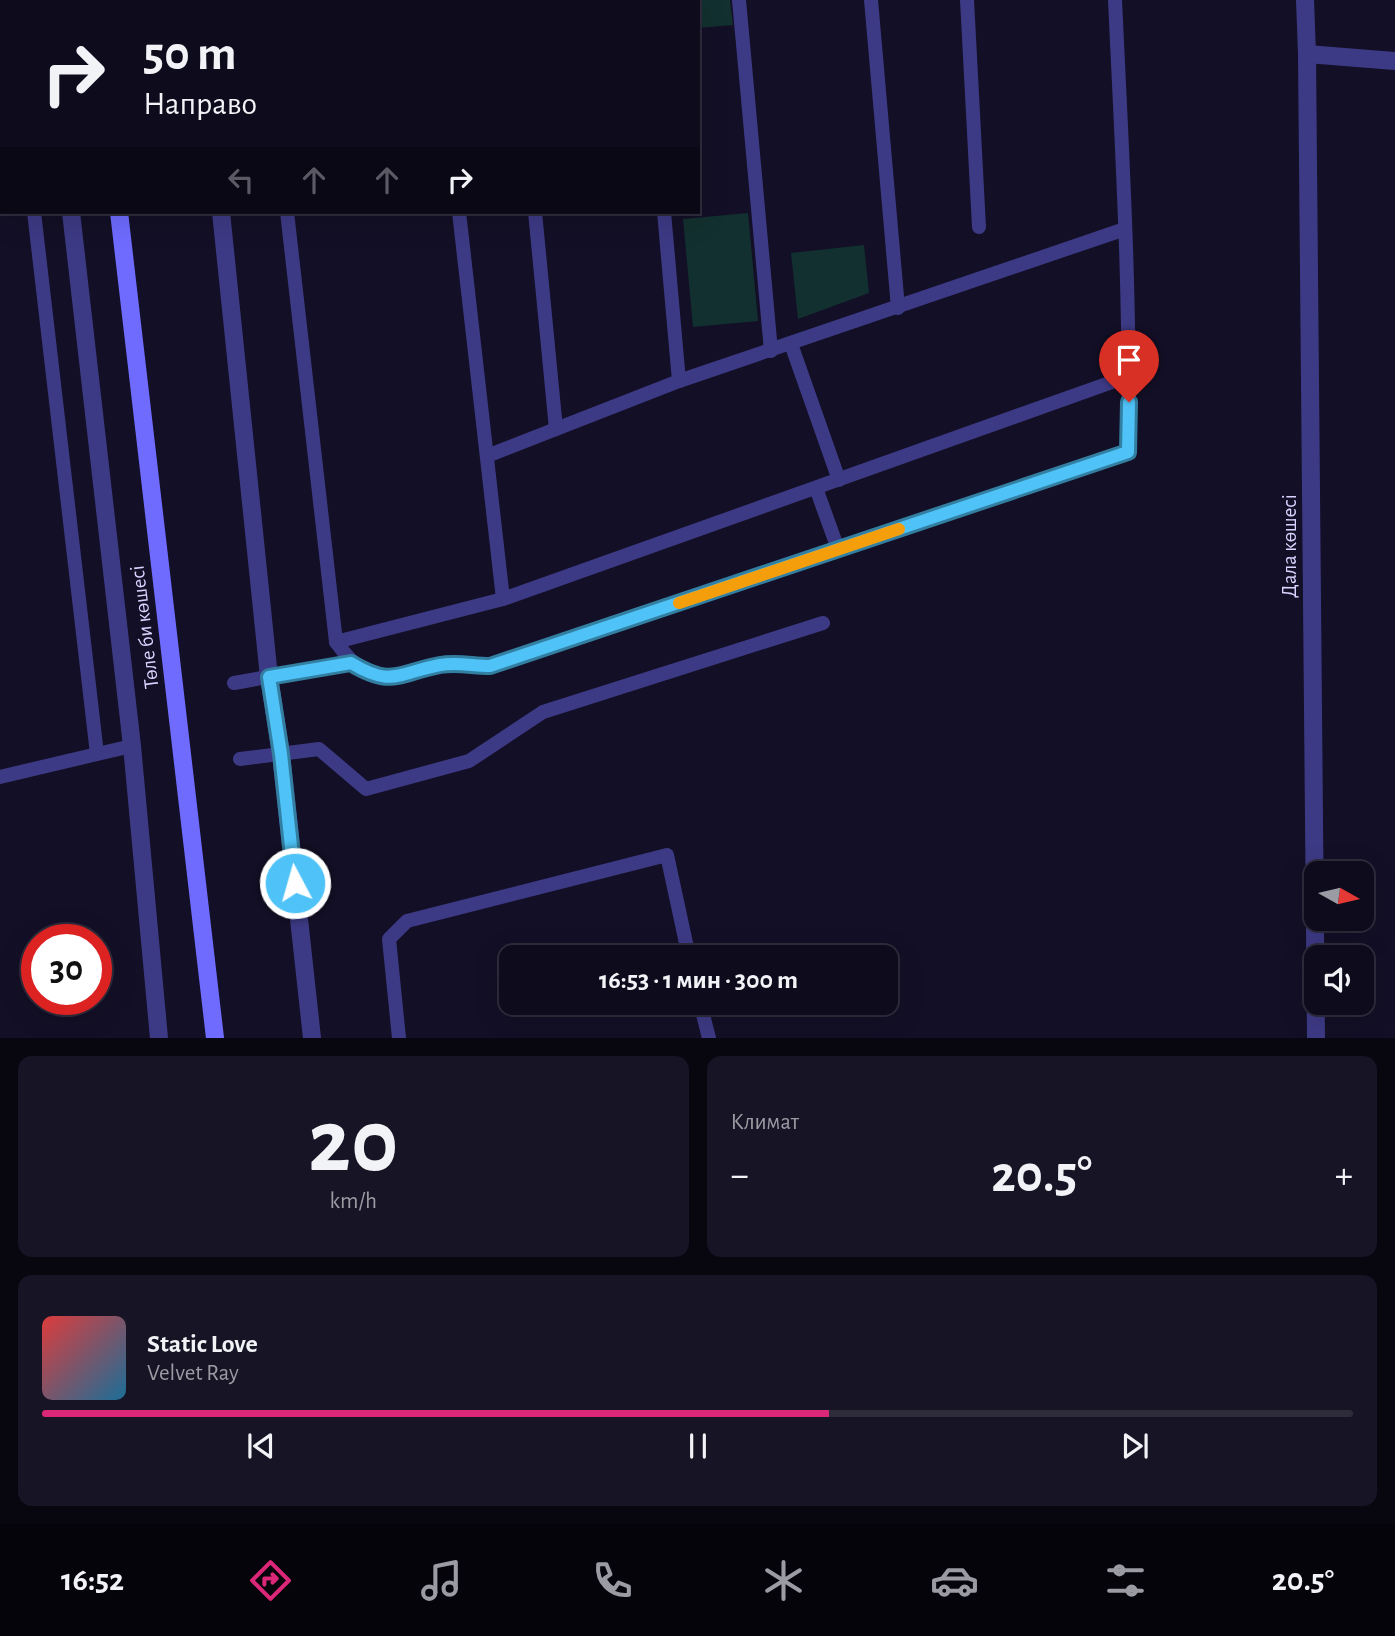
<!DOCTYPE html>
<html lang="ru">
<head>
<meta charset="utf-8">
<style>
	body { margin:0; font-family:"Alegreya Sans",sans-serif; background:#171425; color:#f1f3f6; height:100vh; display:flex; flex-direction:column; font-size:26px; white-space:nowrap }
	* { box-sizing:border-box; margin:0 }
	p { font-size:23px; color:#9b9ba3 }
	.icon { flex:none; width:38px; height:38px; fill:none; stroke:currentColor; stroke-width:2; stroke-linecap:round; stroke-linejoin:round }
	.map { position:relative; height:1038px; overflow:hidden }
	.sheet { display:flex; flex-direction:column; gap:18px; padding:18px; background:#08060f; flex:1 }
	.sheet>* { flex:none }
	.banner { position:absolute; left:0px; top:0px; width:700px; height:214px; box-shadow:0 7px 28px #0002,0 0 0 2px #2e2b3b; background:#0e0b1c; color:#f1f3f6; overflow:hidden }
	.needle { width:46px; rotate:98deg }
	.fabs { position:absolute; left:1304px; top:861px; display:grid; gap:14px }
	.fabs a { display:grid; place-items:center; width:70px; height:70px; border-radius:14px; background:#0e0b1c; box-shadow:0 7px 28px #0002,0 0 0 2px #2e2b3b; font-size:35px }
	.speed { position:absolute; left:21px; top:924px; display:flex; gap:14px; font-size:35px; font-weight:700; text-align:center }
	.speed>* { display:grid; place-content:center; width:91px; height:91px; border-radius:50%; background:#0e0b1c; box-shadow:0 7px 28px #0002,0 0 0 2px #2e2b3b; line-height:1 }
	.speed .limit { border:10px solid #d22; background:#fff; color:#111 }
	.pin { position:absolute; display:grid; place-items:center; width:60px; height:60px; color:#fff; margin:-72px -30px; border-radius:50% 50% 50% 0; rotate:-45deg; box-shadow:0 0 7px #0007 }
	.pin .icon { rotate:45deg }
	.me { position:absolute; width:77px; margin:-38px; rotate:354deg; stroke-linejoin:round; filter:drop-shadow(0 0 5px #0008) }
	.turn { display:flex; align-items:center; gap:24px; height:147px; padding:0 28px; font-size:32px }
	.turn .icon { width:91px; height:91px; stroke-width:2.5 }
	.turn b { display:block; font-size:49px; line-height:60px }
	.lanes { display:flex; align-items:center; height:66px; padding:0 28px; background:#0003; justify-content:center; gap:35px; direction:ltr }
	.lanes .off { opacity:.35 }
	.big { font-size:52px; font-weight:700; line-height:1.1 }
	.sheet .widget { flex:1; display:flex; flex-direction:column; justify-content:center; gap:10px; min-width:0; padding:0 24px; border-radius:14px; background:#171425 }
	.sheet .dial { align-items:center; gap:0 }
	.dial b { font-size:91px; line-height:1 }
	.song { display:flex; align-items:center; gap:21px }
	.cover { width:84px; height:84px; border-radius:10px; background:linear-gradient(135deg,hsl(0 70% 55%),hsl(200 70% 35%)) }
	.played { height:7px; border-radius:4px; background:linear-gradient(90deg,#db2777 60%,#2e2b3b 60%) }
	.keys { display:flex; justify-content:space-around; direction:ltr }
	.heat { display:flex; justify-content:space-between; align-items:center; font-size:38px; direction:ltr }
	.sheet .tiles { flex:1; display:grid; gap:18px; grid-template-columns:1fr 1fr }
	.widget:last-child { grid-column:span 2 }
	.trip { position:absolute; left:499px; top:945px; width:399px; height:70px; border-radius:14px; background:#0e0b1c; box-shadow:0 7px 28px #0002,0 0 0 2px #2e2b3b; font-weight:700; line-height:70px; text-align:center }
	.tabs { display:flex; height:112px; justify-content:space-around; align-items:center; background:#06040b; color:#9b9ba3 }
	.tabs .icon { width:49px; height:49px }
	.tabs .current { color:#db2777 }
	.tabs b { font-size:32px; color:#f1f3f6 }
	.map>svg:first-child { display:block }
	.green { fill:#12302f }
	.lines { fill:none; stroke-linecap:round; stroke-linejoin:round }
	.service { stroke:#3d3a85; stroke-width:14 }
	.minor { stroke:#3d3a85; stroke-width:18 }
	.secondary { stroke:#6f6bff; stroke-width:18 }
	.route-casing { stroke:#337fa1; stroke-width:18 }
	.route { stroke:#4fc3f7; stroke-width:12 }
	.slow { stroke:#f59e0b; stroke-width:12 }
	.labels { text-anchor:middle; stroke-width:7; stroke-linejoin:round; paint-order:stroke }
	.street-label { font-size:21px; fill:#d9d4ff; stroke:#130f26 }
</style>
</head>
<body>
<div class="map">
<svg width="1395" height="1038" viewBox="0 0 1395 1038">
	<rect width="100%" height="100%" fill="#130f26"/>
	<g class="green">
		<polygon points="665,0 730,0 733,25 698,28 698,2 665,2"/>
		<polygon points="748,213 758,321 693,327 683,219"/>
		<polygon points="864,245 869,293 798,319 791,253"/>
	</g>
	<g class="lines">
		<g class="service">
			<polyline points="9,0 10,2"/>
			<polyline points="263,0 263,2"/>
			<polyline points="435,0 435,2"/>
			<polyline points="514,0 515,2"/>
			<polyline points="645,0 645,2"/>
			<polyline points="739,0 771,351"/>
			<polyline points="871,0 898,308"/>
			<polyline points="967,0 979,227"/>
			<polyline points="0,123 2,125"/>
			<path d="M 287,212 L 336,642 C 350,661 366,680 393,678 C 409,677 425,668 441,665 C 458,662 473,666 490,666 L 1128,452 C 1131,301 1122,151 1115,0"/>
			<polyline points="459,212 503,599"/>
			<polyline points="535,212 556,429"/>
			<polyline points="664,212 679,381"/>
			<polyline points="791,344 839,480"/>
			<polyline points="487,456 679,381 1125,229"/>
			<polyline points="816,488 838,549"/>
			<polyline points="336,642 503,599 1129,376"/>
			<polyline points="234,683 351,662"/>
			<polyline points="97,754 132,746"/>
			<polyline points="240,759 319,749 366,789 469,761 543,712 823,623"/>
			<polyline points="0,777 97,754 34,212"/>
			<polyline points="700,1003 709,1038"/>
			<polyline points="399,1038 389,939 407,921 667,855 689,957"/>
		</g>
		<g class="minor">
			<polyline points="47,0 47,2"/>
			<polyline points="199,0 200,2"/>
			<polyline points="1305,0 1307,54 1316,1038"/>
			<polyline points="1307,54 1395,61"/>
			<polyline points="71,212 132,746 159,1038"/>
			<polyline points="221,212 269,677 281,754 312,1038"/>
		</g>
		<g class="secondary">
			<polyline points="94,0 94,2"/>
			<polyline points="119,212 215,1038"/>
		</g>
	</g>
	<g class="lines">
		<g class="route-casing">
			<path id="route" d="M 295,883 L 281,754 L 269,677 L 351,663 C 392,688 398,673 440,665 C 457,662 473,666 490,666 L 1128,452 L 1129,402"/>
		</g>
		<use href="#route" class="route"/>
		<polyline class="slow" points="679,603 899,529"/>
	</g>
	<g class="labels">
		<g class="street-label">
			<text transform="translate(1289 546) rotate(-90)" y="7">Дала көшесі</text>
			<text transform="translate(144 627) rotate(-97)" y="7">Төле би көшесі</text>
		</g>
	</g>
</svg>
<div class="fabs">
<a><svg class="needle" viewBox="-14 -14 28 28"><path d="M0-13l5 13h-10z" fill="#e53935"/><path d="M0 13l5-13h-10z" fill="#9b9ba3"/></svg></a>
<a><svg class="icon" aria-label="sound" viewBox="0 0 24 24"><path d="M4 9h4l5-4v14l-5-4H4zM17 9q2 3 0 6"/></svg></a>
</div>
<div class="speed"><div class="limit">30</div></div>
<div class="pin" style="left:1129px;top:402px;background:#d93025"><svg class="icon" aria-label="arrive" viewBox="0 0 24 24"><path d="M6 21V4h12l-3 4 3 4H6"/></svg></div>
<svg class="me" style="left:295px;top:883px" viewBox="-20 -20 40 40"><circle r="17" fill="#4fc3f7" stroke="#fff" stroke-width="3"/><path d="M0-11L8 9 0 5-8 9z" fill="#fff"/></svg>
<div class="trip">16:53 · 1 мин · 300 m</div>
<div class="banner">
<div class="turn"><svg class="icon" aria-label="right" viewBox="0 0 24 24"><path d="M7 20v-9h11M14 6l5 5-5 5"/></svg><div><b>50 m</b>Направо</div></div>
<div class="lanes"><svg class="icon off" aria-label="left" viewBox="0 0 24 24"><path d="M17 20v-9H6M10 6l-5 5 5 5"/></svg><svg class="icon off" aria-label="ahead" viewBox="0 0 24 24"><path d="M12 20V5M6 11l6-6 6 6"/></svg><svg class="icon off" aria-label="ahead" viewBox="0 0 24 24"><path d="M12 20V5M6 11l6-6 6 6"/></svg><svg class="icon" aria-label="right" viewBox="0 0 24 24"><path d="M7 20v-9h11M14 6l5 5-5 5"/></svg></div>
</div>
</div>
<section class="sheet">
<div class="tiles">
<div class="widget dial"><b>20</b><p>km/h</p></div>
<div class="widget"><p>Климат</p>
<div class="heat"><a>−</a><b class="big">20.5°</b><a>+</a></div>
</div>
<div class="widget">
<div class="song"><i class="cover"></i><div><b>Static Love</b><p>Velvet Ray</p></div></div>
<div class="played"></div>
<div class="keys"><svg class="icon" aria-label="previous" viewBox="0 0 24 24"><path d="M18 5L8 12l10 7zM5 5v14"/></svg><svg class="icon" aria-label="pause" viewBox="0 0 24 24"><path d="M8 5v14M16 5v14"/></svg><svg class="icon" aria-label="next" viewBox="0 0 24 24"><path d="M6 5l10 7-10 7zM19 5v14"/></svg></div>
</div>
</div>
</section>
<nav class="tabs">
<b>16:52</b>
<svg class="icon current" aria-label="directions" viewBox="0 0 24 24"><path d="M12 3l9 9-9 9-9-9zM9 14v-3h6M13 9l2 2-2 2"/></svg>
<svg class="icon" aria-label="music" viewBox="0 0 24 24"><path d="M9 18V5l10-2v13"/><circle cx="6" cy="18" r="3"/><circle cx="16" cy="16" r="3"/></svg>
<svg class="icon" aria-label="phone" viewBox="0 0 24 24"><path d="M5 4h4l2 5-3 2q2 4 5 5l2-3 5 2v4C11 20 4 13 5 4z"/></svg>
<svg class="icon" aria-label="climate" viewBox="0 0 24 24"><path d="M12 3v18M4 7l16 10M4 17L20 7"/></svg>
<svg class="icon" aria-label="car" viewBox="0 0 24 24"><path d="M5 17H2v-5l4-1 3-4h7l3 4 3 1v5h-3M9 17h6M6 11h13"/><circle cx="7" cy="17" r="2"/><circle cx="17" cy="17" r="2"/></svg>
<svg class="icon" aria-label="filters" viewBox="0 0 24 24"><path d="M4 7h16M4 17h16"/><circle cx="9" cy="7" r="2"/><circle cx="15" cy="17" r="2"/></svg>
<b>20.5°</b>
</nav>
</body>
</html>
